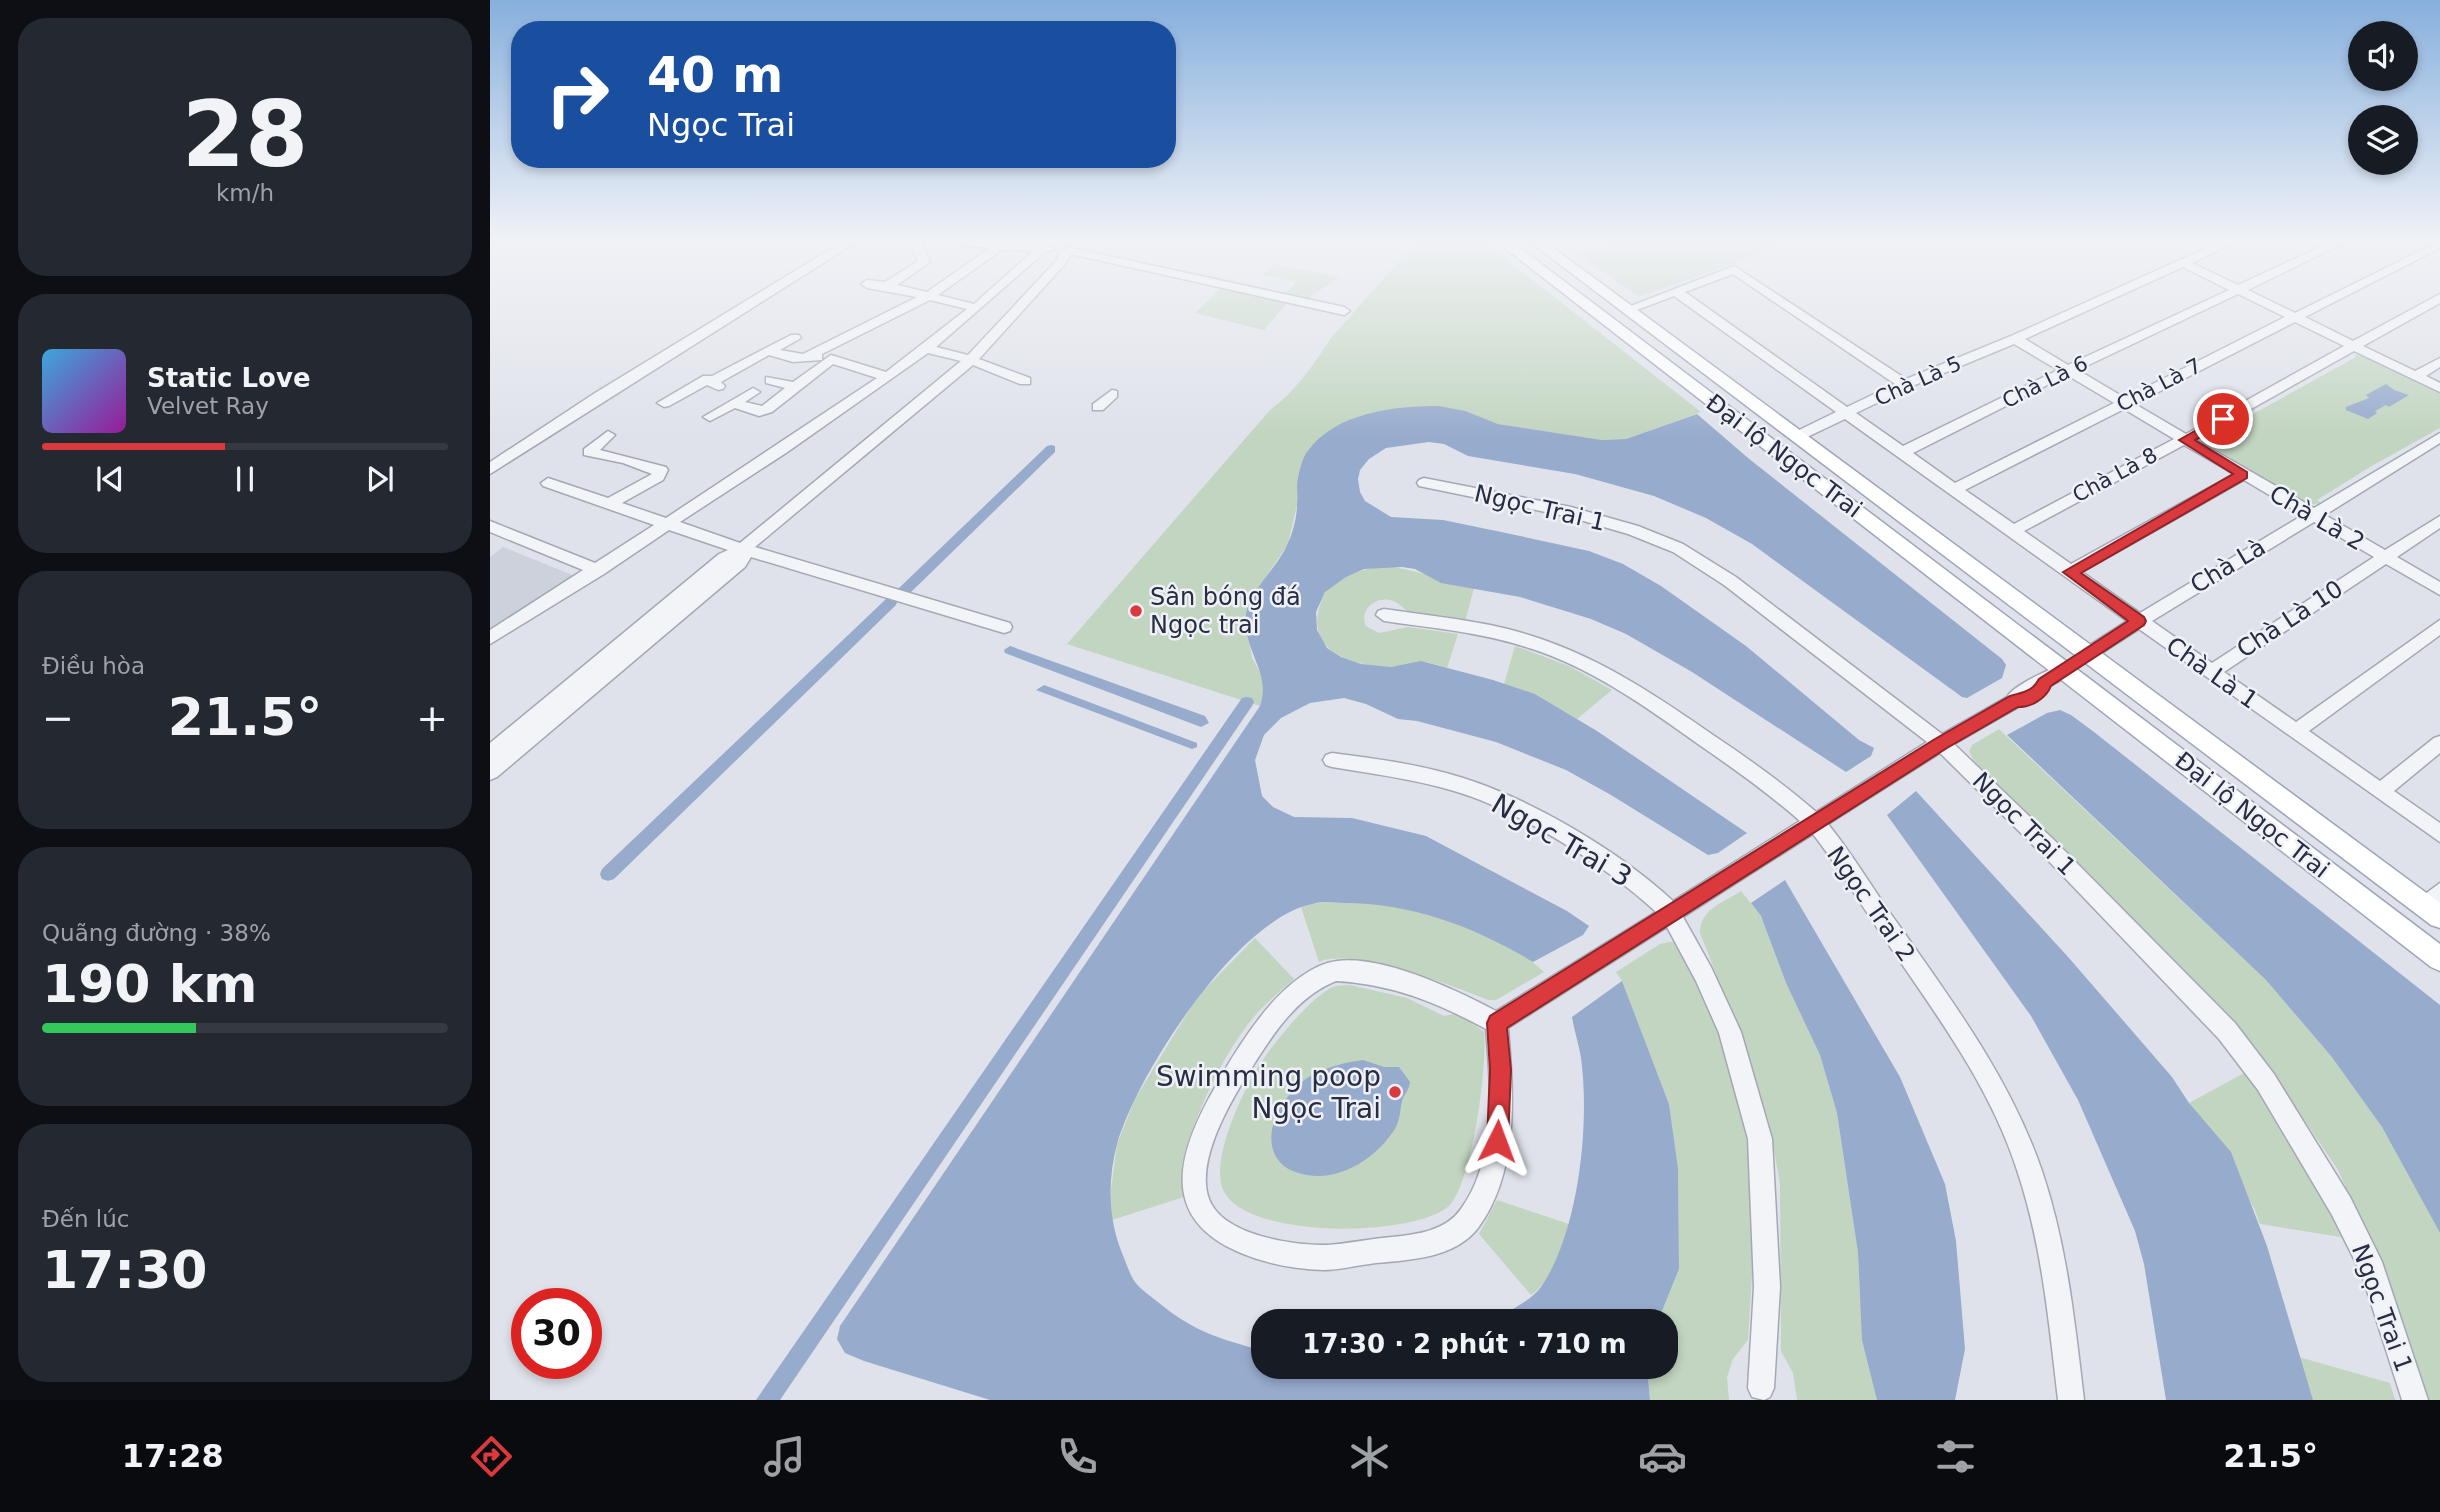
<!DOCTYPE html>
<html lang="vi">
<head>
<meta charset="utf-8">
<style>
	body { margin:0; font-family:"DejaVu Sans",sans-serif; background:#242831; color:#f1f3f6; height:100vh; display:flex; flex-direction:column; font-size:26px; white-space:nowrap }
	* { box-sizing:border-box; margin:0 }
	p { font-size:23px; color:#9ea1a6 }
	.icon { flex:none; width:38px; height:38px; fill:none; stroke:currentColor; stroke-width:2; stroke-linecap:round; stroke-linejoin:round }
	.map { position:relative; flex:1; overflow:hidden }
	.panel { display:flex; flex-direction:column; gap:18px; padding:18px; background:#0d0f14; width:490px }
	.panel>* { flex:none }
	.guide { position:absolute; left:21px; top:21px; width:665px; height:147px; border-radius:28px; box-shadow:0 4px 10px #0003; background:#1a4fa0; color:#fff; overflow:hidden }
	.buttons { position:absolute; left:1858px; top:21px; display:grid; gap:14px }
	.buttons a { display:grid; place-items:center; width:70px; height:70px; border-radius:50%; background:#171b24; box-shadow:0 4px 10px #0003; font-size:35px }
	.speed { position:absolute; left:21px; top:1288px; display:flex; gap:14px; font-size:35px; font-weight:700; text-align:center }
	.speed>* { display:grid; place-content:center; width:91px; height:91px; border-radius:50%; background:#171b24; box-shadow:0 4px 10px #0003; line-height:1 }
	.speed .limit { border:10px solid #d22; background:#fff; color:#111 }
	.pin { position:absolute; display:grid; place-items:center; width:60px; height:60px; color:#fff; margin:-30px; border:4px solid #fff; border-radius:50%; box-shadow:0 2px 7px #0007 }
	.me { position:absolute; width:77px; margin:-38px; rotate:3deg; stroke-linejoin:round; filter:drop-shadow(0 0 5px #0008) }
	.turn { display:flex; align-items:center; gap:24px; height:147px; padding:0 21px; font-size:32px }
	.turn .icon { width:91px; height:91px; stroke-width:2.5 }
	.turn b { display:block; font-size:49px; line-height:60px }
	.big { font-size:52px; font-weight:700; line-height:1.1 }
	.panel .card { flex:1; display:flex; flex-direction:column; justify-content:center; gap:10px; min-width:0; padding:0 24px; border-radius:28px; background:#242831 }
	.panel .dial { align-items:center; gap:0 }
	.dial b { font-size:91px; line-height:1 }
	.song { display:flex; align-items:center; gap:21px }
	.cover { width:84px; height:84px; border-radius:10px; background:linear-gradient(135deg,hsl(200 70% 55%),hsl(300 70% 35%)) }
	.played { height:7px; border-radius:4px; background:linear-gradient(90deg,#da393e 45%,#363941 45%) }
	.keys { display:flex; justify-content:space-around; direction:ltr }
	.heat { display:flex; justify-content:space-between; align-items:center; font-size:38px; direction:ltr }
	.charge { height:10px; border-radius:5px; background:linear-gradient(90deg,#34c759 38%,#363941 0) }
	.trip { position:absolute; left:761px; top:1309px; width:427px; height:70px; border-radius:28px; background:#171b24; box-shadow:0 4px 10px #0003; font-weight:700; line-height:70px; text-align:center }
	.tab-bar { display:flex; height:112px; justify-content:space-around; align-items:center; background:#090b0e; color:#9ea1a6 }
	.tab-bar .icon { width:49px; height:49px }
	.tab-bar .current { color:#da393e }
	.tab-bar b { font-size:32px; color:#f1f3f6 }
	main { display:flex; flex:1; min-height:0 }
	.map>svg:first-child { display:block }
	.built { fill:#cdd1dc }
	.green { fill:#c2d5c0 }
	.water { fill:#97abcd }
	.lines { fill:none; stroke-linecap:round; stroke-linejoin:round }
	.canal { fill:#97abcd; fill-rule:evenodd }
	.minor-casing { stroke:#a4a8b5; stroke-width:3 }
	.major-casing { stroke:#9da5b7; stroke-width:3 }
	.minor { fill:#f2f4f8; fill-rule:evenodd }
	.major { fill:#fff; fill-rule:evenodd }
	.route { fill:#da393e; stroke:#8e2528; stroke-width:2 }
	.poi-dot { fill:#da393e; stroke:#eff1f7; stroke-width:2.5 }
	.labels { text-anchor:middle; stroke-width:5; stroke-linejoin:round; paint-order:stroke }
	.far-street-label { font-size:21px; fill:#272d43; stroke:#eff1f7 }
	.street-label { font-size:24px; fill:#272d43; stroke:#eff1f7 }
	.poi-label { font-size:24px; fill:#272d43; stroke:#eff1f7; text-anchor:start }
	.near-street-label { font-size:28px; fill:#272d43; stroke:#eff1f7 }
	.near-poi-label { font-size:28px; fill:#272d43; stroke:#eff1f7; text-anchor:end }
</style>
</head>
<body>
<main>
<section class="panel">
<div class="card dial"><b>28</b><p>km/h</p></div>
<div class="card">
<div class="song"><i class="cover"></i><div><b>Static Love</b><p>Velvet Ray</p></div></div>
<div class="played"></div>
<div class="keys"><svg class="icon" aria-label="previous" viewBox="0 0 24 24"><path d="M18 5L8 12l10 7zM5 5v14"/></svg><svg class="icon" aria-label="pause" viewBox="0 0 24 24"><path d="M8 5v14M16 5v14"/></svg><svg class="icon" aria-label="next" viewBox="0 0 24 24"><path d="M6 5l10 7-10 7zM19 5v14"/></svg></div>
</div>
<div class="card"><p>Điều hòa</p>
<div class="heat"><a>−</a><b class="big">21.5°</b><a>+</a></div>
</div>
<div class="card"><p>Quãng đường · 38%</p><b class="big">190 km</b><div class="charge"></div></div>
<div class="card"><p>Đến lúc</p><b class="big">17:30</b></div>
</section>
<div class="map">
<svg width="1950" height="1400" viewBox="0 0 1950 1400">
	<rect width="100%" height="100%" fill="#dfe2ea"/>
	<polygon class="built" points="13,547 90,578 0,633 0,557"/>
	<g class="green">
		<path d="M 927,241 L 993,241 L 1211,412 L 1136,439 L 1112,440 L 1008,424 L 964,409 L 930,406 L 813,460 L 807,479 L 807,505 L 798,544 L 769,587 L 756,624 L 762,658 L 774,679 L 774,693 L 770,706 L 577,644 L 780,410 C 806,391 824,364 841,338 Z"/>
		<polygon points="1126,241 1307,241 1149,297 1088,254"/>
		<polygon points="784,264 850,277 812,302 797,303 774,330 705,313 734,285 792,298 806,282 772,275"/>
		<polygon points="1864,355 1877,356 1950,390 1950,428 1880,467 1827,500 1831,503 1817,505 1711,443 1710,438 1712,436 1718,439 1866,357"/>
		<path d="M 893,566 C 925,568 953,582 984,588 L 975,622 C 958,619 940,618 924,614 C 915,612 910,602 900,600 C 884,597 869,611 876,626 L 889,633 L 918,627 L 968,634 L 957,668 C 949,666 938,661 930,662 C 920,663 909,667 898,667 C 856,665 811,648 833,597 C 842,577 874,569 893,566 Z"/>
		<polygon points="1025,646 1079,666 1122,690 1087,719 1045,694 1014,684"/>
		<polygon points="1509,729 1776,980 1841,1056 1892,1127 1950,1233 1950,1400 1936,1400 1895,1276 1848,1170 1778,1066 1728,1007 1484,761 1479,751 1482,745"/>
		<path d="M 1251,891 L 1271,916 L 1296,983 L 1330,1055 L 1347,1113 L 1368,1253 L 1370,1298 L 1387,1400 L 1307,1400 L 1303,1373 L 1291,1351 L 1290,1184 L 1279,1122 L 1250,1035 L 1210,933 C 1210,909 1233,903 1251,891 Z"/>
		<path d="M 823,903 C 844,903 866,901 888,903 C 935,907 1021,939 1054,972 L 1006,1000 L 998,1000 C 963,986 863,947 829,962 L 811,907 Z"/>
		<path d="M 765,938 L 804,979 C 793,989 782,998 772,1008 C 736,1044 684,1147 694,1197 L 622,1220 L 619,1205 L 627,1144 L 645,1099 L 707,997 Z"/>
		<polygon points="1179,942 1187,942 1194,947 1230,1038 1253,1116 1263,1187 1265,1227 1258,1340 1243,1359 1237,1377 1239,1400 1160,1400 1157,1367 1176,1367 1176,1321 1168,1321 1189,1269 1188,1168 1179,1104 1132,981 1126,972 1170,944"/>
		<path d="M 860,985 L 917,998 L 954,1016 L 964,1014 L 974,1017 L 994,1032 C 998,1064 982,1184 959,1206 C 923,1238 749,1240 732,1187 C 722,1157 752,1093 768,1067 C 781,1046 818,1001 839,989 C 844,985 853,985 860,985 Z"/>
		<polygon points="1756,1072 1825,1180 1851,1237 1770,1224 1764,1208 1699,1103"/>
		<path d="M 1007,1200 L 1079,1224 C 1074,1247 1060,1282 1041,1295 L 989,1234 Z"/>
		<polygon points="1809,1357 1900,1383 1905,1400 1823,1400"/>
	</g>
	<g class="water">
		<polygon points="1896,384 1904,390 1919,395 1899,407 1896,405 1885,411 1887,413 1878,419 1856,410 1856,407 1879,398 1876,395"/>
		<path d="M 949,406 L 975,411 L 1008,424 L 1112,440 L 1136,439 L 1207,414 L 1258,458 L 1512,659 L 1516,665 L 1512,678 L 1477,698 L 1472,697 L 1262,544 L 1216,518 L 1164,496 L 1085,474 L 978,456 L 954,444 L 939,442 L 896,448 L 879,459 L 870,470 L 868,479 L 870,492 L 875,501 L 901,517 L 953,520 L 1016,533 L 1099,551 L 1133,564 L 1171,586 L 1256,646 L 1369,740 L 1384,748 L 1381,756 L 1356,772 L 1202,672 L 1136,634 L 1101,619 L 1030,597 L 951,583 L 925,569 L 912,567 L 874,569 L 856,577 L 835,592 L 826,612 L 827,630 L 837,648 L 851,657 L 871,664 L 901,667 L 931,661 L 1003,680 L 1045,694 L 1107,731 L 1257,833 L 1228,853 L 1218,855 L 1121,795 L 1076,770 L 1006,742 L 927,721 L 908,719 L 876,704 L 854,698 L 820,703 L 791,718 L 774,735 L 765,760 L 772,796 L 783,807 L 804,817 L 862,818 L 936,836 L 1077,911 L 1099,926 L 1093,935 L 1043,962 C 985,927 922,903 854,903 C 844,903 832,901 822,904 C 747,919 647,1074 627,1144 C 617,1183 618,1221 634,1258 C 637,1265 640,1275 645,1282 C 651,1290 661,1296 669,1303 C 706,1333 729,1338 773,1351 L 774,1367 L 1157,1367 L 1160,1400 L 500,1400 L 374,1361 L 355,1353 L 347,1339 L 350,1326 L 770,706 C 782,672 752,651 756,614 C 759,591 788,567 797,545 C 803,533 807,517 807,504 C 808,495 806,485 808,477 C 810,469 812,459 817,452 C 845,412 906,406 949,406 Z"/>
		<polygon points="520,646 715,716 719,723 711,727 515,653 514,650"/>
		<polygon points="554,685 707,743 707,747 702,749 546,690"/>
		<polygon points="1570,710 1581,715 1604,732 1950,1005 1950,1233 1892,1127 1841,1056 1776,980 1517,735 1557,713"/>
		<polygon points="1426,791 1579,958 1682,1077 1699,1103 1741,1152 1777,1246 1823,1400 1676,1400 1654,1264 1645,1231 1588,1100 1541,1016 1397,815"/>
		<polygon points="1295,880 1410,1077 1455,1184 1466,1241 1475,1349 1465,1400 1387,1400 1372,1340 1368,1253 1347,1113 1330,1055 1296,983 1271,916 1261,903"/>
		<path d="M 1132,981 L 1179,1104 L 1188,1168 L 1189,1269 L 1168,1321 L 1004,1321 C 1018,1311 1041,1301 1051,1287 C 1089,1232 1100,1123 1091,1058 C 1089,1044 1084,1031 1082,1017 Z"/>
		<path d="M 873,1060 L 894,1067 L 909,1067 L 920,1082 C 919,1091 914,1094 912,1101 C 910,1110 910,1119 906,1127 C 888,1157 852,1181 817,1175 C 806,1173 795,1169 789,1161 C 767,1133 797,1089 822,1075 C 838,1067 856,1062 873,1060 Z"/>
	</g>
	<g class="lines">
		<g class="canal">
			<polygon points="561,445 565,446 565,452 418,595 408,595 407,592 408,589 557,446"/>
			<polygon points="401,597 406,599 407,602 406,605 124,879 118,881 112,879 110,874 112,869 396,599"/>
			<polygon points="757,697 762,698 764,702 762,706 290,1400 266,1400 752,698"/>
		</g>
		<g class="minor-casing">
			<g id="minor">
				<polygon points="354,241 368,241 0,474 0,462 105,393"/>
				<path d="M 419,241 L 431,241 L 440,262 L 407,285 L 437,292 L 500,248 L 462,244 L 456,241 L 559,246 L 565,249 L 555,252 L 446,347 L 478,355 L 567,260 L 570,250 L 577,247 L 854,307 L 860,311 L 854,315 L 581,254 L 575,264 L 489,359 L 540,378 L 540,384 L 530,384 L 483,365 L 265,547 L 520,623 L 522,627 L 520,631 L 514,633 L 261,557 L 255,567 L 7,777 L 0,780 L 0,743 L 229,554 L 238,550 L 179,530 L 114,574 L 0,644 L 0,630 L 93,570 L 0,532 L 0,521 L 105,563 L 164,525 L 53,486 L 51,483 L 58,478 L 118,498 L 162,474 L 133,463 L 94,455 L 94,449 L 118,431 L 125,435 L 110,450 L 176,467 L 178,470 L 173,480 L 132,503 L 176,518 L 387,378 L 343,364 L 282,412 L 269,416 L 245,408 L 220,421 L 213,417 L 263,388 L 270,392 L 255,402 L 272,406 L 295,388 L 276,383 L 276,377 L 303,382 L 341,355 L 396,372 L 477,309 L 440,300 L 332,354 L 332,360 L 303,362 L 279,355 L 231,382 L 235,386 L 233,389 L 228,390 L 217,385 L 179,406 L 174,407 L 167,403 L 213,376 L 222,376 L 301,335 L 309,335 L 311,338 L 290,350 L 313,354 L 427,297 L 377,288 L 371,284 L 377,280 L 395,282 L 428,261 ZM 513,249 L 543,251 L 484,304 L 448,295 ZM 438,353 L 471,361 L 250,543 L 190,522 L 296,453 Z"/>
				<path d="M 1732,241 L 1747,241 L 1702,263 L 1748,285 L 1843,241 L 1858,241 L 1758,290 L 1805,313 L 1950,241 L 1950,248 L 1815,317 L 1863,341 L 1950,294 L 1950,303 L 1873,346 L 1925,371 L 1950,358 L 1950,367 L 1936,376 L 1950,383 L 1950,392 L 1864,351 L 1706,440 L 1824,508 L 1950,433 L 1950,443 L 1835,515 L 1895,550 L 1950,516 L 1950,528 L 1907,557 L 1950,582 L 1950,595 L 1896,564 L 1734,672 L 1806,722 L 1950,620 L 1950,635 L 1819,731 L 1890,781 L 1944,738 L 1950,736 L 1950,753 L 1904,791 L 1950,823 L 1950,842 L 1649,629 L 1604,658 L 1592,658 L 1590,654 L 1592,650 L 1637,621 L 1355,419 L 1313,439 L 1303,439 L 1303,433 L 1346,412 L 1184,296 L 1139,313 L 1133,309 L 1244,266 L 1416,379 L 1521,336 ZM 1693,267 L 1739,290 L 1578,365 L 1535,339 ZM 1243,274 L 1405,384 L 1357,407 L 1195,292 ZM 1748,294 L 1795,317 L 1635,398 L 1588,370 ZM 1805,322 L 1854,346 L 1696,434 L 1645,404 ZM 1524,344 L 1568,370 L 1413,446 L 1366,413 L 1420,387 ZM 1577,375 L 1624,403 L 1465,483 L 1423,453 ZM 1634,409 L 1684,439 L 1524,524 L 1475,490 ZM 1694,445 L 1744,474 L 1581,564 L 1534,531 ZM 1754,480 L 1813,515 L 1650,613 L 1592,572 ZM 1824,522 L 1884,557 L 1722,663 L 1662,621 Z"/>
				<polygon points="622,390 627,391 627,397 613,410 603,410 603,404"/>
				<path d="M 934,478 L 1081,507 L 1148,526 L 1193,544 L 1246,577 L 1452,734 L 1517,697 C 1522,686 1570,662 1581,665 L 1584,670 L 1581,675 L 1538,697 L 1532,705 L 1464,744 L 1565,841 L 1745,1023 L 1784,1074 L 1860,1197 L 1892,1262 L 1938,1400 L 1912,1400 L 1872,1275 L 1842,1215 L 1768,1090 L 1729,1039 L 1551,853 L 1450,753 L 1338,824 C 1364,856 1384,891 1408,924 C 1463,1002 1521,1080 1552,1171 C 1577,1245 1585,1323 1594,1400 L 1568,1400 C 1559,1323 1552,1244 1527,1170 C 1499,1083 1442,1009 1392,935 C 1369,902 1348,866 1323,834 L 1193,917 L 1221,967 L 1251,1032 L 1282,1139 L 1290,1287 L 1284,1388 L 1280,1397 L 1274,1400 L 1262,1397 L 1258,1388 L 1264,1287 L 1258,1139 L 1229,1033 L 1206,981 L 1177,927 L 1018,1028 C 1024,1094 1029,1172 988,1228 C 965,1258 920,1260 886,1263 C 868,1265 851,1270 833,1270 C 805,1269 777,1264 751,1253 C 664,1217 690,1147 728,1082 C 743,1055 761,1027 781,1004 C 797,986 822,964 847,961 C 893,955 966,990 1006,1011 L 1166,912 C 1118,867 1027,809 964,791 C 924,779 883,774 842,767 L 836,765 L 833,760 L 836,755 L 842,753 C 886,759 930,764 973,778 C 1043,800 1129,851 1183,901 L 1310,821 C 1278,793 1243,768 1208,744 C 1155,706 1099,666 1036,647 C 990,632 941,628 894,621 L 886,615 L 888,611 L 894,609 C 947,617 1001,621 1051,639 C 1113,660 1170,698 1223,735 C 1259,759 1294,784 1326,812 L 1437,742 L 1234,585 L 1183,552 L 1138,534 L 1080,517 L 929,486 L 927,483 L 929,480 ZM 846,981 C 902,984 948,1003 996,1029 C 1001,1087 1007,1159 971,1209 C 952,1236 914,1235 884,1239 C 868,1241 853,1244 837,1245 C 803,1245 733,1236 719,1199 C 706,1163 736,1110 754,1080 C 778,1042 803,998 846,981 Z"/>
				<polygon points="1950,883 1950,905 1934,915 1927,912 1924,906 1927,900"/>
			</g>
		</g>
		<g class="major-casing">
			<g id="major">
				<polygon points="1006,241 1021,241 1950,944 1950,971 1941,967"/>
				<polygon points="1039,241 1054,241 1950,903 1950,928 1941,925"/>
			</g>
		</g>
		<use href="#minor" class="minor"/>
		<use href="#major" class="major"/>
	</g>
	<linearGradient id="sky" x2="0" y2="1"><stop stop-color="#87b0dd"/><stop offset="0.55" stop-color="#f1f2f6"/><stop offset="1" stop-color="#f1f2f6" stop-opacity="0"/></linearGradient>
	<rect width="1950" height="437" fill="url(#sky)"/>
	<path class="route" d="M 1733,415 L 1738,416 L 1738,422 L 1705,440 L 1757,472 L 1757,478 L 1591,573 L 1654,617 L 1656,621 L 1654,625 L 1561,686 C 1556,699 1541,707 1528,707 L 1457,748 L 1017,1028 L 1021,1070 L 1018,1141 L 1015,1148 L 1007,1151 L 1000,1148 L 997,1141 L 1000,1070 L 997,1023 L 1000,1016 L 1445,739 L 1520,696 C 1533,692 1542,692 1549,679 L 1638,621 L 1573,572 L 1743,474 L 1689,440 Z"/>
	<g class="poi-dot">
		<circle cx="646" cy="611" r="7"/>
		<circle cx="905" cy="1092" r="7"/>
	</g>
	<g class="labels">
		<g class="far-street-label">
			<text transform="translate(1428 381) rotate(-24)" y="7">Chà Là 5</text>
			<text transform="translate(1555 382) rotate(-26)" y="7">Chà Là 6</text>
			<text transform="translate(1669 385) rotate(-27)" y="7">Chà Là 7</text>
			<text transform="translate(1625 475) rotate(-28)" y="7">Chà Là 8</text>
		</g>
		<g class="street-label">
			<text transform="translate(1294 456) rotate(37)" y="8">Đại lộ Ngọc Trai</text>
			<text transform="translate(1050 508) rotate(13)" y="8">Ngọc Trai 1</text>
			<text transform="translate(1827 518) rotate(30)" y="8">Chà Là 2</text>
			<text transform="translate(1738 566) rotate(-31)" y="8">Chà Là</text>
			<text transform="translate(1800 619) rotate(-33)" y="8">Chà Là 10</text>
			<text transform="translate(1722 673) rotate(35)" y="8">Chà Là 1</text>
			<text transform="translate(1762 815) rotate(38)" y="8">Đại lộ Ngọc Trai</text>
			<text transform="translate(1534 824) rotate(45)" y="8">Ngọc Trai 1</text>
			<text transform="translate(1381 904) rotate(55)" y="8">Ngọc Trai 2</text>
			<text transform="translate(1892 1308) rotate(70)" y="8">Ngọc Trai 1</text>
		</g>
		<g class="poi-label">
			<text x="660" y="605">Sân bóng đá<tspan x="660" dy="28">Ngọc trai</tspan></text>
		</g>
		<g class="near-street-label">
			<text transform="translate(1072 840) rotate(30)" y="10">Ngọc Trai 3</text>
		</g>
		<g class="near-poi-label">
			<text x="891" y="1086">Swimming poop<tspan x="891" dy="32">Ngọc Trai</tspan></text>
		</g>
	</g>
</svg>
<div class="buttons">
<a><svg class="icon" aria-label="sound" viewBox="0 0 24 24"><path d="M4 9h4l5-4v14l-5-4H4zM17 9q2 3 0 6"/></svg></a>
<a><svg class="icon" aria-label="layers" viewBox="0 0 24 24"><path d="M12 4l9 5-9 5-9-5zM3 14l9 5 9-5"/></svg></a>
</div>
<div class="speed"><div class="limit">30</div></div>
<div class="pin" style="left:1733px;top:419px;background:#d93025"><svg class="icon" aria-label="arrive" viewBox="0 0 24 24"><path d="M6 21V4h12l-3 4 3 4H6"/></svg></div>
<svg class="me" style="left:1007px;top:1141px" viewBox="-20 -20 40 40"><path d="M0-17L14 15 0 8-14 15z" fill="#da393e" stroke="#fff" stroke-width="4"/></svg>
<div class="trip">17:30 · 2 phút · 710 m</div>
<div class="guide">
<div class="turn"><svg class="icon" aria-label="right" viewBox="0 0 24 24"><path d="M7 20v-9h11M14 6l5 5-5 5"/></svg><div><b>40 m</b>Ngọc Trai</div></div>
</div>
</div>
</main>
<nav class="tab-bar">
<b>17:28</b>
<svg class="icon current" aria-label="directions" viewBox="0 0 24 24"><path d="M12 3l9 9-9 9-9-9zM9 14v-3h6M13 9l2 2-2 2"/></svg>
<svg class="icon" aria-label="music" viewBox="0 0 24 24"><path d="M9 18V5l10-2v13"/><circle cx="6" cy="18" r="3"/><circle cx="16" cy="16" r="3"/></svg>
<svg class="icon" aria-label="phone" viewBox="0 0 24 24"><path d="M5 4h4l2 5-3 2q2 4 5 5l2-3 5 2v4C11 20 4 13 5 4z"/></svg>
<svg class="icon" aria-label="climate" viewBox="0 0 24 24"><path d="M12 3v18M4 7l16 10M4 17L20 7"/></svg>
<svg class="icon" aria-label="car" viewBox="0 0 24 24"><path d="M5 17H2v-5l4-1 3-4h7l3 4 3 1v5h-3M9 17h6M6 11h13"/><circle cx="7" cy="17" r="2"/><circle cx="17" cy="17" r="2"/></svg>
<svg class="icon" aria-label="filters" viewBox="0 0 24 24"><path d="M4 7h16M4 17h16"/><circle cx="9" cy="7" r="2"/><circle cx="15" cy="17" r="2"/></svg>
<b>21.5°</b>
</nav>
</body>
</html>
